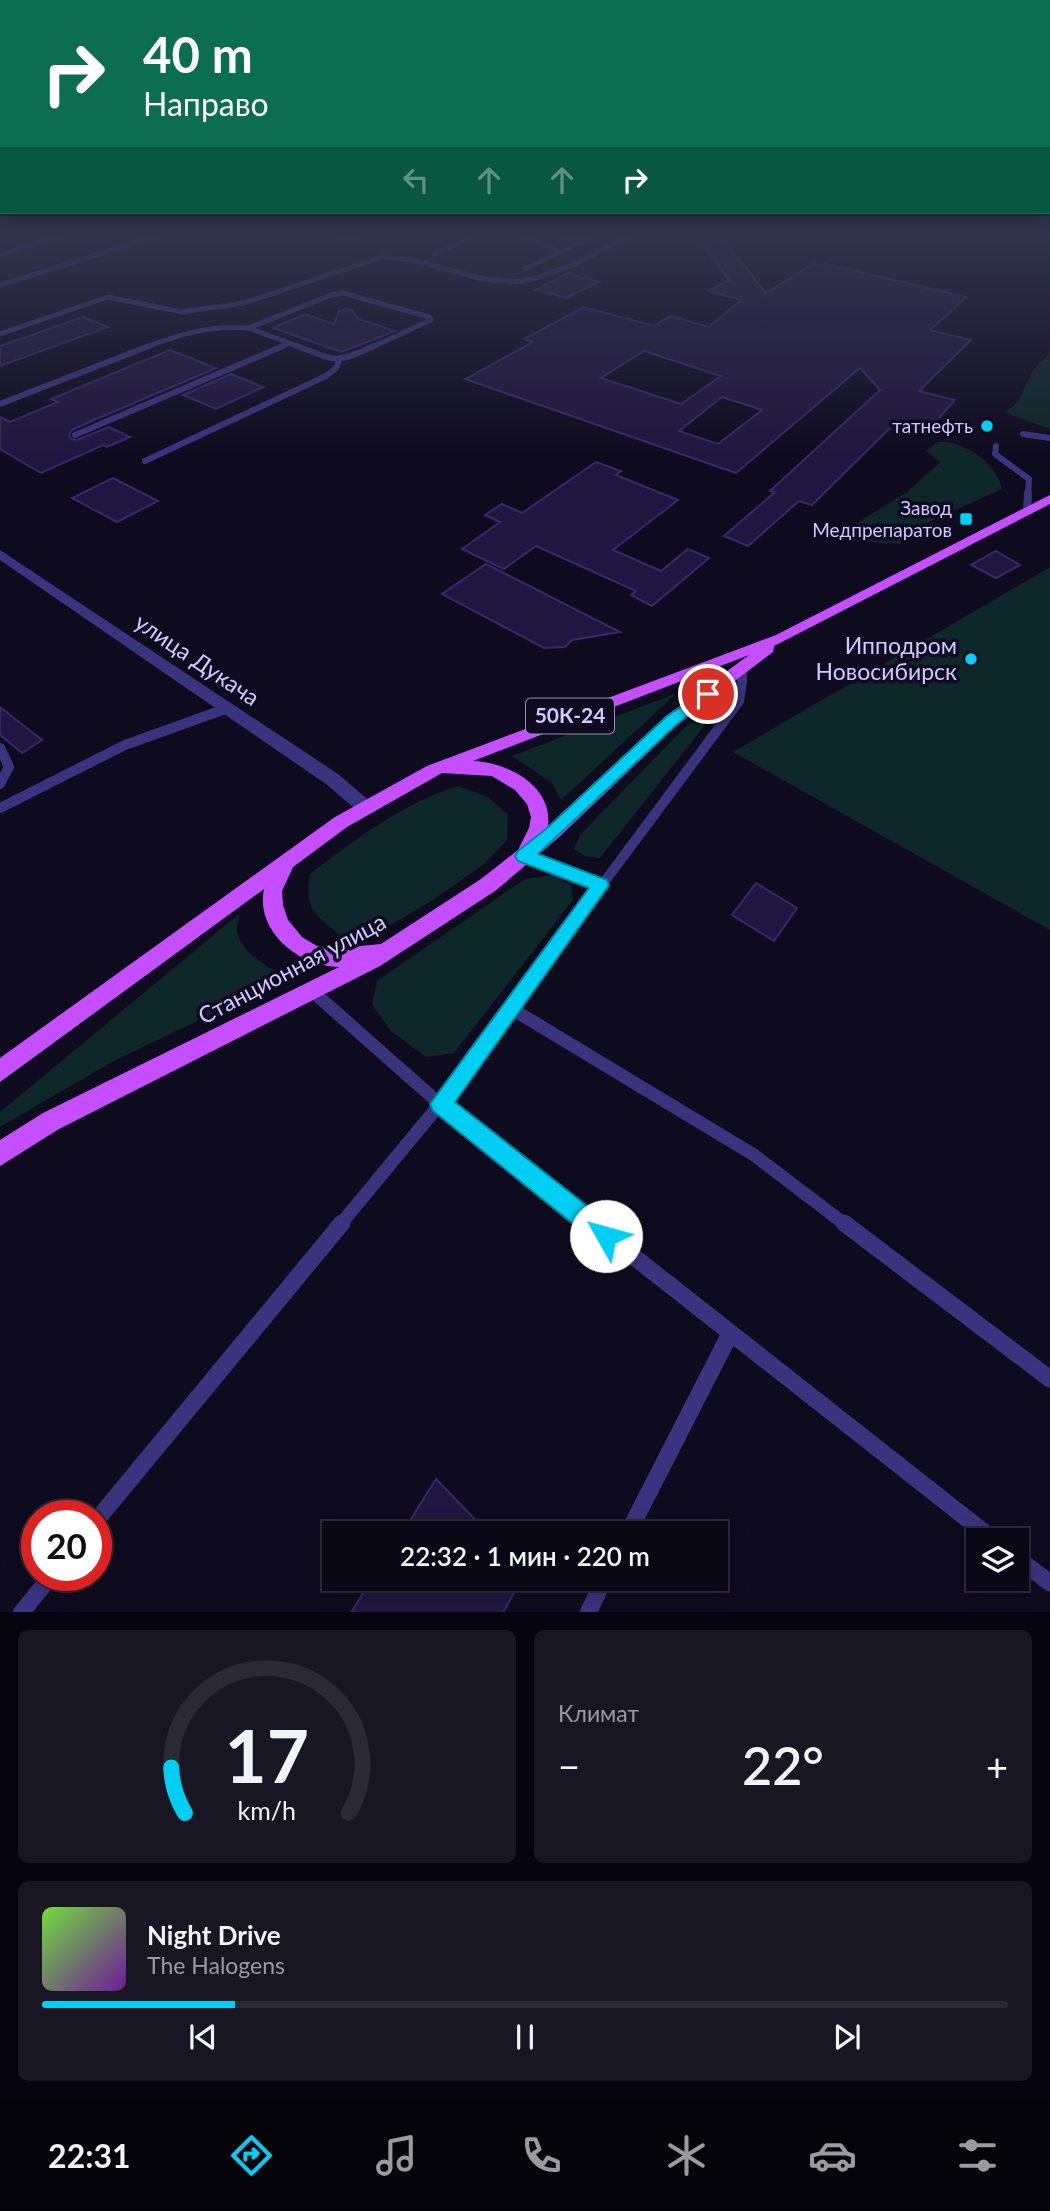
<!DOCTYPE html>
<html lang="ru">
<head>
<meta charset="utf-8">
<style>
	body { margin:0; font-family:Lato,sans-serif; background:#191623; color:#f1f3f6; height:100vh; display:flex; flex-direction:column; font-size:26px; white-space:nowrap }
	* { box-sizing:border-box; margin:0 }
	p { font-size:23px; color:#9a9aa1 }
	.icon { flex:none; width:38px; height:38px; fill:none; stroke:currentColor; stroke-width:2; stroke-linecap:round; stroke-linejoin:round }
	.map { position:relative; height:1612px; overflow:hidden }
	.drawer { display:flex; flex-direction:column; gap:18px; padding:18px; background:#06040c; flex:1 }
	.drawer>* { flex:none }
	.banner { position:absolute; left:0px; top:0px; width:1050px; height:214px; box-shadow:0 4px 18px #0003,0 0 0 2px #2b2935; background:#0b6e4f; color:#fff; overflow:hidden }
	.fabs { position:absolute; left:966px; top:1528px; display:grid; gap:14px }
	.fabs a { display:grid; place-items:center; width:63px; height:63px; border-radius:0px; background:#0b0816; box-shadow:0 4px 18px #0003,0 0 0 2px #2b2935; font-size:35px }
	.speed { position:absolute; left:21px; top:1500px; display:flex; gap:14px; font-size:35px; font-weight:700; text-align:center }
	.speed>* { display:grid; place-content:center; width:91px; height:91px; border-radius:50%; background:#0b0816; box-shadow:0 4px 18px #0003,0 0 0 2px #2b2935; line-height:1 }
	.speed .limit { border:10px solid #d22; background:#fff; color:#111 }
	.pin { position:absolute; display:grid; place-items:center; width:60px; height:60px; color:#fff; margin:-30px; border:4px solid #fff; border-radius:50%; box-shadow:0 2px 7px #0007 }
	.me { position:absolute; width:77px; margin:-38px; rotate:308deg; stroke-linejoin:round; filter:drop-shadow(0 0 5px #0008) }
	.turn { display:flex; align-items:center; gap:24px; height:147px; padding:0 28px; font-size:32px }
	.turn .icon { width:91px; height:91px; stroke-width:2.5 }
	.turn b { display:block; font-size:49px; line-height:60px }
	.lanes { display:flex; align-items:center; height:66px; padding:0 28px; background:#0003; justify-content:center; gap:35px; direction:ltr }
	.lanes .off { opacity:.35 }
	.big { font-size:52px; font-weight:600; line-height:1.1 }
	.drawer .card { flex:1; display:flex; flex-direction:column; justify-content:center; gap:10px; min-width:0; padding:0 24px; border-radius:10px; background:#191623 }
	.drawer .dial { align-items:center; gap:0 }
	.dial svg { height:182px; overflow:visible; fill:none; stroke:#2b2935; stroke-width:7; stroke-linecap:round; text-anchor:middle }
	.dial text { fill:#f1f3f6; stroke:none }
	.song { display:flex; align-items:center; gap:21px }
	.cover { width:84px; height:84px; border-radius:10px; background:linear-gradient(135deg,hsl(100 70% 55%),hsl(280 70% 35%)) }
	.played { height:7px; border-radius:4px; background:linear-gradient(90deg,#00cff3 20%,#2b2935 20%) }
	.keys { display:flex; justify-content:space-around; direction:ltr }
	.heat { display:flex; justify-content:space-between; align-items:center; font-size:38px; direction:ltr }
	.drawer .tiles { flex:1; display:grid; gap:18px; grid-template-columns:1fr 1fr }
	.card:last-child { grid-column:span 2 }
	.trip { position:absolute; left:322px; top:1521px; width:406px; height:70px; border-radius:0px; background:#0b0816; box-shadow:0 4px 18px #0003,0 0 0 2px #2b2935; font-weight:600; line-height:70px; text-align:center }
	.menu { display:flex; height:112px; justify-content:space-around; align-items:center; background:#040309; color:#9a9aa1 }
	.menu .icon { width:49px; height:49px }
	.menu .active { color:#00cff3 }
	.menu b { font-size:32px; color:#f1f3f6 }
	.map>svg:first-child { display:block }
	.green { fill:#0e2728 }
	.building { fill:#21163f; stroke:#38286c; stroke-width:2; fill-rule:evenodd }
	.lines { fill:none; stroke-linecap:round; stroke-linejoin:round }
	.service-far5 { stroke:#3a347e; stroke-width:5 }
	.service-far4 { stroke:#3a347e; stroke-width:6 }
	.service-far3 { stroke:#3a347e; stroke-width:8 }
	.service-far2 { stroke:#3a347e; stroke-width:10 }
	.service-far1 { stroke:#3a347e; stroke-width:13 }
	.service { stroke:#3a347e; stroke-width:17 }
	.minor { fill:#3a347e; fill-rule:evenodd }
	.primary { fill:#c54fff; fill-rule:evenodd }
	.route { fill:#00cff3; stroke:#00879e; stroke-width:2 }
	.poi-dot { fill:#00cff3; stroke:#0f0b1e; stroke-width:2.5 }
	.labels { text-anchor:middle; stroke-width:7; stroke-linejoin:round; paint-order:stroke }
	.far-poi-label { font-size:19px; fill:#d1c8ff; stroke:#0f0b1e; text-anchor:end }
	.shield { fill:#0f0b1e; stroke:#978fbc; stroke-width:2 }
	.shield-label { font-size:21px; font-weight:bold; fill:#d1c8ff }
	.poi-label { font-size:23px; fill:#d1c8ff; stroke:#0f0b1e; text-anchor:end }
	.street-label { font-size:23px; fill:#d1c8ff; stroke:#0f0b1e }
</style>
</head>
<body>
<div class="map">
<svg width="1050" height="1613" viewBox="0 0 1050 1613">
	<rect width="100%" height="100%" fill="#0f0b1e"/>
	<g class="green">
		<path d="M 1050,353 L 1050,429 L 1003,412 C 1023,406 1025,380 1037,365 C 1041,361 1046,357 1050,353 Z"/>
		<path d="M 938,442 C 964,440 997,463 1002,489 L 927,523 L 901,544 C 884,543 864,545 852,530 L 854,525 L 907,492 L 940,462 L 926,451 Z"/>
		<polygon points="1050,567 1050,930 733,752"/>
		<polygon points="677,693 561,800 552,783 512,756"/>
		<polygon points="727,697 600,858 585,856 574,849 580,835 700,712"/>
		<path d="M 458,786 L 488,797 L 508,815 L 507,840 L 484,864 L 433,900 L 381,931 L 342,936 C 315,916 304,909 310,874 C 354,840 405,802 458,786 Z"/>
		<polygon points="552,875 571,885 573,900 454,1053 426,1057 391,1031 372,1005 377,981 525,879"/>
		<path d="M 239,914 C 239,919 237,926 237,931 C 240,953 270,968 287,978 L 112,1062 L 0,1127 L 0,1112 Z"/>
	</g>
	<g class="building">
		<path d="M 693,232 L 717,232 L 766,293 L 816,262 L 967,297 L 930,330 L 971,340 L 919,391 L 955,400 L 929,429 L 898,420 L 812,505 L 799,501 L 748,546 L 724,536 L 775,492 L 770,491 L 880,390 L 860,368 L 736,473 L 465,379 L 533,342 L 524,339 L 584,307 L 654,326 L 670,316 L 709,327 L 741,300 L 708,291 L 729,280 ZM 644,351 L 721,376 L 681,404 L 601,378 ZM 722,397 L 762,410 L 718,444 L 679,431 Z"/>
		<polygon points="568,273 599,282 567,298 535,290"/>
		<polygon points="346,309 352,310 359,319 395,331 341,352 273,328 305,314 334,324 339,311"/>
		<polygon points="83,317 108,327 0,366 0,346"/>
		<polygon points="170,350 216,368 94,420 72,430 69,435 71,439 77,440 109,427 130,437 107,447 103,445 41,473 0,449 0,417 10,422 58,402 51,399"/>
		<polygon points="231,374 263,387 216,409 183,395"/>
		<polygon points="596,462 621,471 616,475 678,500 613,550 661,571 688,549 709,558 652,606 631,595 636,591 536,546 504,569 462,549 500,522 485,515 502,504 522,513"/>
		<polygon points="113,478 158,501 117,522 72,498"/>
		<polygon points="996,551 1020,565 996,578 971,565"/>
		<polygon points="486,564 620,632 572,640 565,647 544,648 442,594"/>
		<polygon points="0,707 42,740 22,753 0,735"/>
		<polygon points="756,883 797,908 774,941 732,915"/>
		<polygon points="436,1479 488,1533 402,1533"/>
		<polygon points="372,1578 522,1578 503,1613 351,1613"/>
	</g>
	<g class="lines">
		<g class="service-far5">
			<polyline points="293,232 350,237 398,232"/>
			<polyline points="513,232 561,252"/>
			<polyline points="543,232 582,242"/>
			<polyline points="0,254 77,232"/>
			<polyline points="435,254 482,232"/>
			<polyline points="525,269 602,232"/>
			<polyline points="0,285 170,232"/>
			<polyline points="249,328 302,348"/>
			<polyline points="249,328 331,295 343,293 429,317 431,320 370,348"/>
			<polyline points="0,334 108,297 182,312 244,303 382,257 412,260 483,279 515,282 533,279 570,266 638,232"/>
			<path d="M 144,348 C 180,334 210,325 249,328"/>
			<polyline points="278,348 290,343"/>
		</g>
		<g class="service-far4">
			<path d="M 297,346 C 336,361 336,364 374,346"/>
			<polyline points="0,404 149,346"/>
			<polyline points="1023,434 1050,438"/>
			<polyline points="75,435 283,346"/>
			<polyline points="996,446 995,454 1029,479 1028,494"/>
			<polyline points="145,461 326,376 336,368 339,360"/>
		</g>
		<g class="service-far3">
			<polyline points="1027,511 1028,493"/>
			<polyline points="742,682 744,668"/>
		</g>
		<g class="service-far2">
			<polyline points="0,748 9,767 0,784"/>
			<polyline points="0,808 125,745 228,708"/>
			<polyline points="524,856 601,885"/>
			<polyline points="576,920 739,701 742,680"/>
		</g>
		<g class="service-far1">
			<polyline points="312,991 440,1104 593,1225"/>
			<polyline points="512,1009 754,1155 846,1225"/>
			<polyline points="340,1225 440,1104 578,918"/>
		</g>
		<g class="service">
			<polyline points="591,1223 994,1540"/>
			<polyline points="844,1223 1050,1379"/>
			<polyline points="96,1521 342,1223"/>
			<polyline points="628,1533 730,1334"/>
			<polyline points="1017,1558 1050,1583"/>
			<polyline points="21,1613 52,1575"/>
			<polyline points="588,1613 605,1578"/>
		</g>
		<polygon class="minor" points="0,550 338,774 372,803 375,808 372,813 360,813 326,784 0,560"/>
		<path class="primary" d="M 1050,495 L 1050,504 L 774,646 L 773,652 L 678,724 L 558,838 L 495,891 L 380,966 L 59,1129 L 0,1166 L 0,1140 L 43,1113 L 339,967 C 300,967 255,932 264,889 L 0,1082 L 0,1058 L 335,817 L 427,766 L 776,635 ZM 749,655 L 666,716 L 548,826 C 553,786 507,762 473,761 ZM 442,773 L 492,776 L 515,790 L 527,804 L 531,817 L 529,828 L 518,850 L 481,879 L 381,944 L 330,949 L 317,946 L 302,937 L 288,920 L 283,905 L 282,891 L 293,867 L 347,827 Z"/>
	</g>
	<linearGradient id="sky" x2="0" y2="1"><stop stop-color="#080610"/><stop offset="0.51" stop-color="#31344c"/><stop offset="1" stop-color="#31344c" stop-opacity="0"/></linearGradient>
	<rect width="1050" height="458" fill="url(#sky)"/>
	<polygon class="route" points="708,689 715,694 713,697 677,724 538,854 607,880 609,885 455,1102 614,1227 618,1236 614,1244 606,1247 598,1244 433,1111 430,1104 589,888 518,861 515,856 518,851 546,829 667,716"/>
	<g class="poi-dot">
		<circle cx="987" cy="426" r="7"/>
		<rect x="959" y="512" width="14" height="14" rx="3.5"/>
		<circle cx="971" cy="659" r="7"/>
	</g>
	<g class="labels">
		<g class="far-poi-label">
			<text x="973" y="433">татнефть</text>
			<text x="952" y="515">Завод<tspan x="952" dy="22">Медпрепаратов</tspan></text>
		</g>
		<rect class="shield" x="526" y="698.5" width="88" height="35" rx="5"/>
		<g class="shield-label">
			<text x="570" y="723">50К-24</text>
		</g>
		<g class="poi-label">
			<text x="957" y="654">Ипподром<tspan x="957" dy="26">Новосибирск</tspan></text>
		</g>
		<g class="street-label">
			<text transform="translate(197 660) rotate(34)" y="8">улица Дукача</text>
			<text transform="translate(292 969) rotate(-28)" y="8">Станционная улица</text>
		</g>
	</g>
</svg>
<div class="fabs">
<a><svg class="icon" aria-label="layers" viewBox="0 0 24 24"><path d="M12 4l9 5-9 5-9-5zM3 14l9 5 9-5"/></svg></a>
</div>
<div class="speed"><div class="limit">20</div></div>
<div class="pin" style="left:708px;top:694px;background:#d93025"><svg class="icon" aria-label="arrive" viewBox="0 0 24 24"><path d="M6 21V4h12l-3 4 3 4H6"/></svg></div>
<svg class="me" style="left:606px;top:1236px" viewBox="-20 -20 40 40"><circle r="19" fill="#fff"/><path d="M0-13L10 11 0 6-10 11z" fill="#00cff3"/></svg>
<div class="trip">22:32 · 1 мин · 220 m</div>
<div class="banner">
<div class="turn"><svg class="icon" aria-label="right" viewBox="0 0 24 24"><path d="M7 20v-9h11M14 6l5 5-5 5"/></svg><div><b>40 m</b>Направо</div></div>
<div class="lanes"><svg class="icon off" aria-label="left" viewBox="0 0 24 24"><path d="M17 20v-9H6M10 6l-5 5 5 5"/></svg><svg class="icon off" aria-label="ahead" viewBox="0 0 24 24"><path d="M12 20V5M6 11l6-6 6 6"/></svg><svg class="icon off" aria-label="ahead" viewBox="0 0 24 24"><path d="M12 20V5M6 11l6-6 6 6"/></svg><svg class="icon" aria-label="right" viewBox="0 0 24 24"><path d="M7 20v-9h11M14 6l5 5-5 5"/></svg></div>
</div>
</div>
<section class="drawer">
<div class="tiles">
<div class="card dial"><svg viewBox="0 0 100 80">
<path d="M14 69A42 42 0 1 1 86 69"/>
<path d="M14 69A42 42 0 0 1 8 49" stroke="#00cff3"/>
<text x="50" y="56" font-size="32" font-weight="700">17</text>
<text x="50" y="72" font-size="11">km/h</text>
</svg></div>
<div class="card"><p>Климат</p>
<div class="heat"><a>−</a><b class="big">22°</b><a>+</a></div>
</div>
<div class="card">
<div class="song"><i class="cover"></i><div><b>Night Drive</b><p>The Halogens</p></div></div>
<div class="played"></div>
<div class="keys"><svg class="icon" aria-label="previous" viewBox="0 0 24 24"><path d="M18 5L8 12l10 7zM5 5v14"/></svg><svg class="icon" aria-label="pause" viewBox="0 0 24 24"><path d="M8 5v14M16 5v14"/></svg><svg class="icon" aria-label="next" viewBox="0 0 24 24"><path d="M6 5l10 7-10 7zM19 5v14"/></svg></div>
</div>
</div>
</section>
<nav class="menu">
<b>22:31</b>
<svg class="icon active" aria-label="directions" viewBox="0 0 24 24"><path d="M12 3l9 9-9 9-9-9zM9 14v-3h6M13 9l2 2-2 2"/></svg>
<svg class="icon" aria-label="music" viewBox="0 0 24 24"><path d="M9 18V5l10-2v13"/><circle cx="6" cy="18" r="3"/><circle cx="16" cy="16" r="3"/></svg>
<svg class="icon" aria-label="phone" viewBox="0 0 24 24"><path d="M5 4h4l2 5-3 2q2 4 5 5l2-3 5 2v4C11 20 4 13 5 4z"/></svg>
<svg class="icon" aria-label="climate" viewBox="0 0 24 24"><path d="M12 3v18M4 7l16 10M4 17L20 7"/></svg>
<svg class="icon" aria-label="car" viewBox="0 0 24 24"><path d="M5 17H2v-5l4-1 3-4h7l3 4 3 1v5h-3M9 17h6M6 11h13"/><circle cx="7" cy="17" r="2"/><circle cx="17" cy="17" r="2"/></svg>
<svg class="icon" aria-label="filters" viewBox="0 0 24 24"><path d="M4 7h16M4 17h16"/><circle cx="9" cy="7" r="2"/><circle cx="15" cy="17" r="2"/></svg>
</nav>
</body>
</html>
